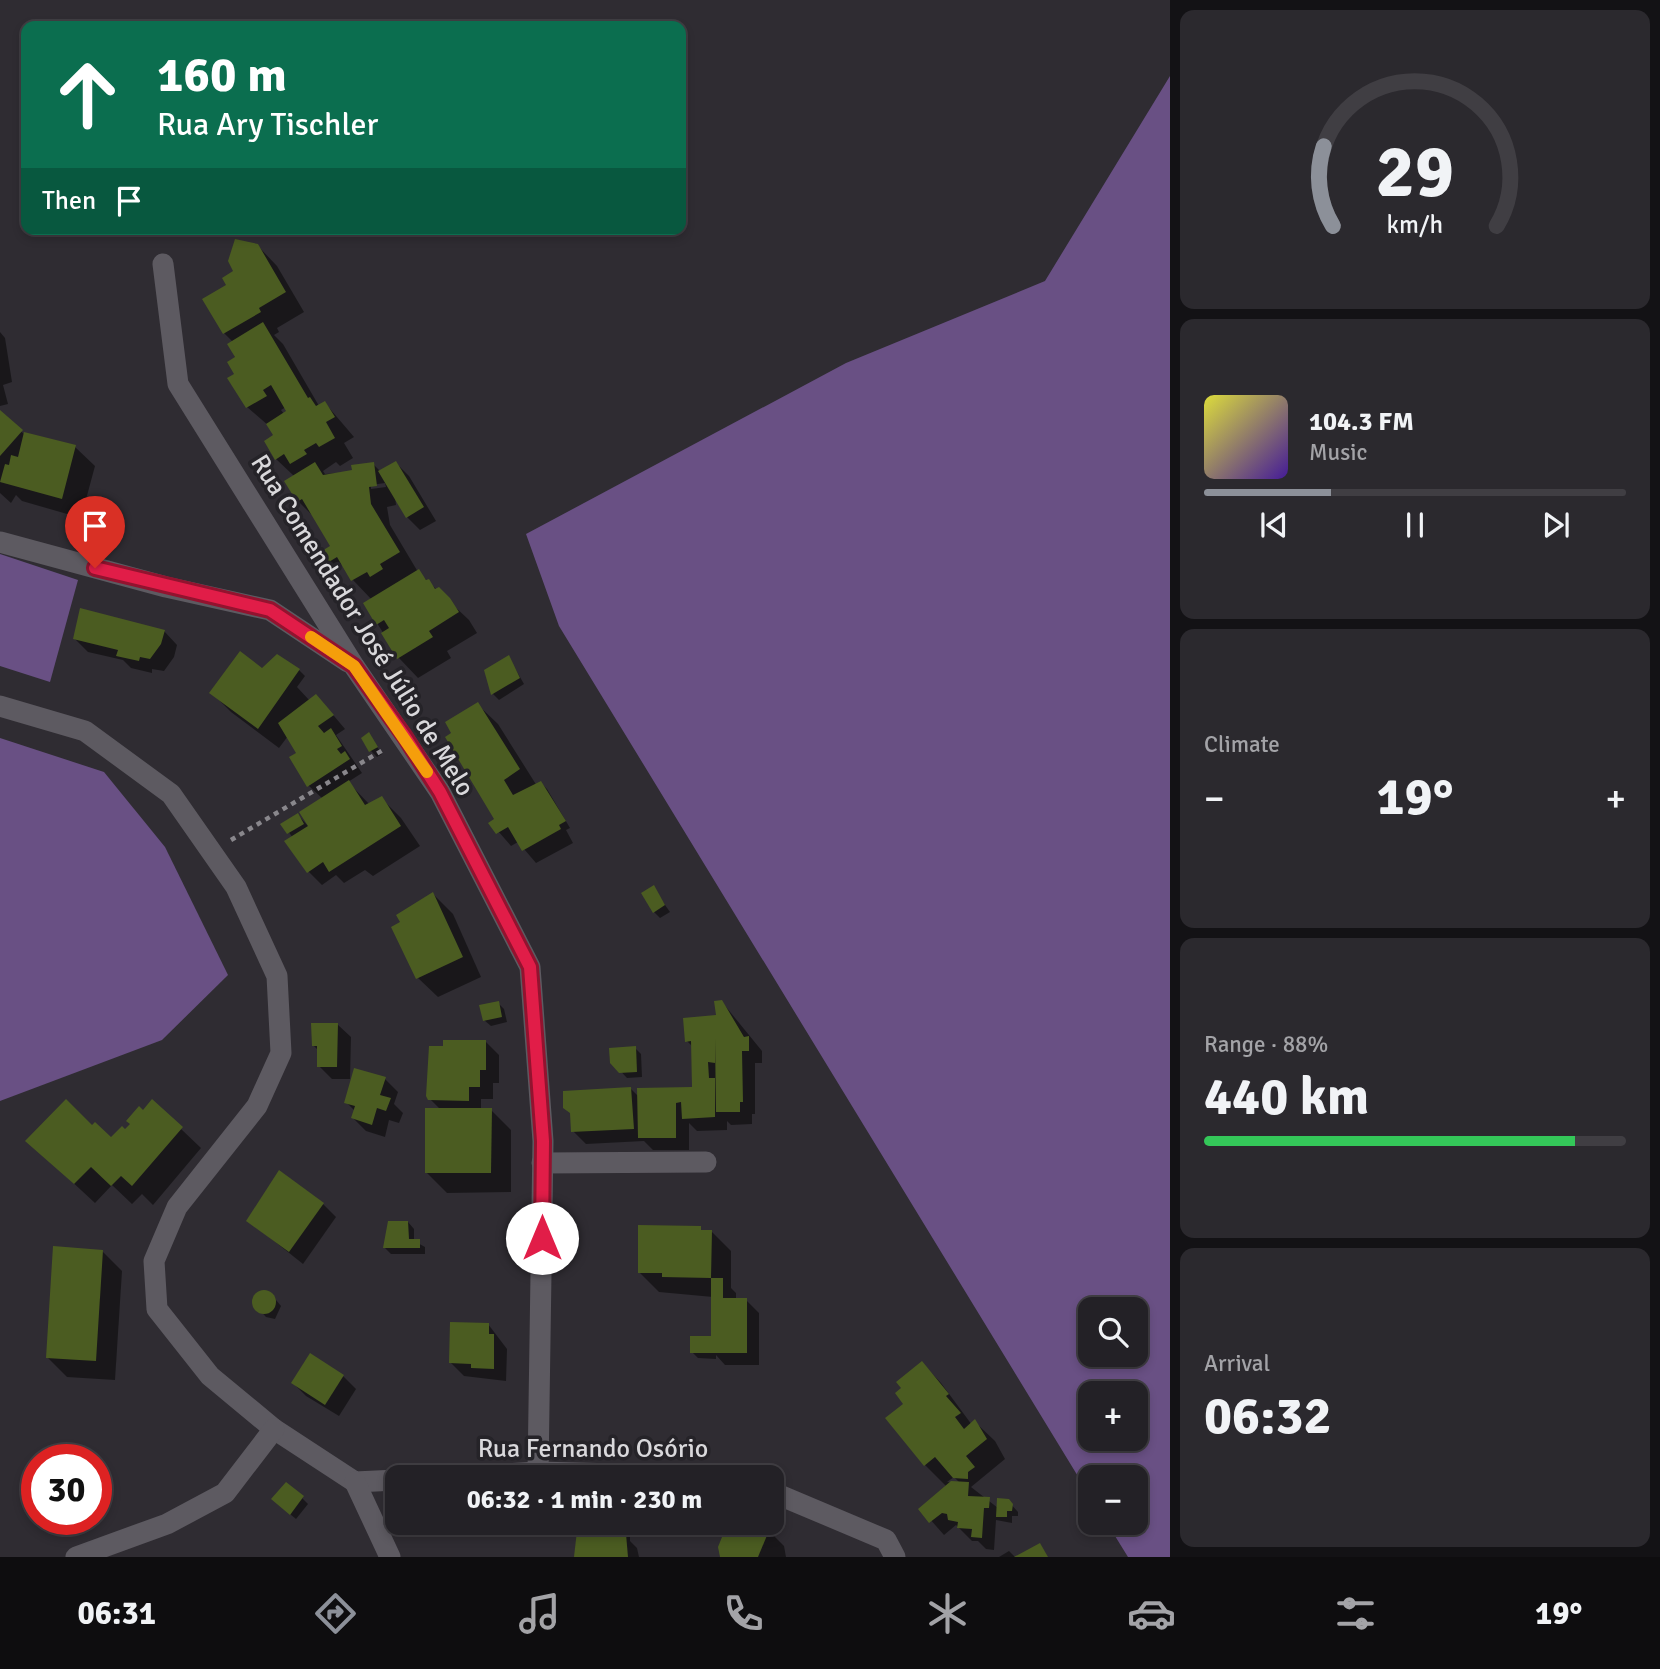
<!DOCTYPE html>
<html lang="en">
<head>
<meta charset="utf-8">
<style>
	body { margin:0; font-family:Signika,sans-serif; background:#2b292e; color:#f1f3f6; height:100vh; display:flex; flex-direction:column; font-size:26px; white-space:nowrap }
	* { box-sizing:border-box; margin:0 }
	p { font-size:23px; color:#a3a3a7 }
	.icon { flex:none; width:38px; height:38px; fill:none; stroke:currentColor; stroke-width:2; stroke-linecap:round; stroke-linejoin:round }
	.map { position:relative; flex:1; overflow:hidden }
	.side { display:flex; flex-direction:column; gap:10px; padding:10px; background:#131215; width:490px }
	.side>* { flex:none }
	.hud { position:absolute; left:21px; top:21px; width:665px; height:214px; border-radius:14px; box-shadow:0 4px 10px #0003,0 0 0 2px #403e43; background:#0b6e4f; color:#fff; overflow:hidden }
	.tools { position:absolute; left:1078px; top:1297px; display:grid; gap:14px }
	.tools a { display:grid; place-items:center; width:70px; height:70px; border-radius:14px; background:#232126; box-shadow:0 4px 10px #0003,0 0 0 2px #403e43; font-size:35px }
	.speed { position:absolute; left:21px; top:1444px; display:flex; gap:14px; font-size:35px; font-weight:700; text-align:center }
	.speed>* { display:grid; place-content:center; width:91px; height:91px; border-radius:50%; background:#232126; box-shadow:0 4px 10px #0003,0 0 0 2px #403e43; line-height:1 }
	.speed .limit { border:10px solid #d22; background:#fff; color:#111 }
	.pin { position:absolute; display:grid; place-items:center; width:60px; height:60px; color:#fff; margin:-72px -30px; border-radius:50% 50% 50% 0; rotate:-45deg; box-shadow:0 0 7px #0007 }
	.pin .icon { rotate:45deg }
	.me { position:absolute; width:77px; margin:-38px; rotate:0deg; stroke-linejoin:round; filter:drop-shadow(0 0 5px #0008) }
	.turn { display:flex; align-items:center; gap:24px; height:147px; padding:0 21px; font-size:32px }
	.turn .icon { width:91px; height:91px; stroke-width:2.5 }
	.turn b { display:block; font-size:49px; line-height:60px }
	.then { display:flex; align-items:center; height:66px; padding:0 21px; background:#0003; gap:14px; font-size:26px }
	.big { font-size:52px; font-weight:700; line-height:1.1 }
	.side .card { flex:1; display:flex; flex-direction:column; justify-content:center; gap:10px; min-width:0; padding:0 24px; border-radius:14px; background:#2b292e }
	.side .dial { align-items:center; gap:0 }
	.dial svg { height:182px; overflow:visible; fill:none; stroke:#403e43; stroke-width:7; stroke-linecap:round; text-anchor:middle }
	.dial text { fill:#f1f3f6; stroke:none }
	.song { display:flex; align-items:center; gap:21px }
	.cover { width:84px; height:84px; border-radius:10px; background:linear-gradient(135deg,hsl(60 70% 55%),hsl(260 70% 35%)) }
	.played { height:7px; border-radius:4px; background:linear-gradient(90deg,#8c9099 30%,#403e43 30%) }
	.keys { display:flex; justify-content:space-around; direction:ltr }
	.heat { display:flex; justify-content:space-between; align-items:center; font-size:38px; direction:ltr }
	.charge { height:10px; border-radius:5px; background:linear-gradient(90deg,#34c759 88%,#403e43 0) }
	.trip { position:absolute; left:385px; top:1465px; width:399px; height:70px; border-radius:14px; background:#232126; box-shadow:0 4px 10px #0003,0 0 0 2px #403e43; font-weight:700; line-height:70px; text-align:center }
	.dock { display:flex; height:112px; justify-content:space-around; align-items:center; background:#0e0d0f; color:#a3a3a7 }
	.dock .icon { width:49px; height:49px }
	.dock .selected { color:#8c9099 }
	.dock b { font-size:32px; color:#f1f3f6 }
	main { display:flex; flex:1; min-height:0 }
	.map>svg:first-child { display:block }
	.forest { fill:#695084; fill-rule:evenodd }
	.shadow { fill:#0007; fill-rule:evenodd }
	.building { fill:#4b5c21 }
	.lines { fill:none; stroke-linecap:round; stroke-linejoin:round }
	.path { stroke:#89878c; stroke-width:4.5; stroke-dasharray:5 5; stroke-linecap:butt }
	.minor { stroke:#5d5a61; stroke-width:21 }
	.route-casing { stroke:#92132f; stroke-width:18 }
	.route { stroke:#e11d48; stroke-width:12 }
	.slow { stroke:#f59e0b; stroke-width:12 }
	.labels { text-anchor:middle; stroke-width:7; stroke-linejoin:round; paint-order:stroke }
	.street-label { font-size:26px; fill:#d9d8db; stroke:#252328 }
</style>
</head>
<body>
<main>
<div class="map">
<svg width="1170" height="1557" viewBox="0 0 1170 1557">
	<rect width="100%" height="100%" fill="#2f2c32"/>
	<g class="forest">
		<path d="M 1170,76 L 1170,1557 L 1128,1557 L 1107,1523 L 1136,1522 L 1136,1477 L 1090,1477 L 1090,1496 L 559,626 L 526,534 L 846,363 L 1045,281 ZM 1090,1309 L 1136,1309 L 1136,1354 L 1090,1354 ZM 1090,1393 L 1136,1393 L 1136,1438 L 1090,1438 Z"/>
		<polygon points="0,554 78,580 50,682 0,666"/>
		<polygon points="0,738 104,772 165,847 228,975 162,1040 0,1101"/>
	</g>
	<g class="shadow">
		<path d="M 257,245 L 277,266 L 304,312 L 277,328 L 279,332 L 274,335 L 283,344 L 319,406 L 325,403 L 354,437 L 344,443 L 353,458 L 340,466 L 336,462 L 323,471 L 325,474 L 354,472 L 373,464 L 381,472 L 396,463 L 409,476 L 436,521 L 420,530 L 407,517 L 395,496 L 396,505 L 387,507 L 390,525 L 418,572 L 469,620 L 477,633 L 447,651 L 451,658 L 418,678 L 399,658 L 365,604 L 372,600 L 353,580 L 343,563 L 327,573 L 315,558 L 333,547 L 316,519 L 298,501 L 294,476 L 276,459 L 275,436 L 269,426 L 247,407 L 237,374 L 233,342 L 224,333 L 229,285 ZM 286,407 L 289,412 L 284,414 L 281,410 ZM 385,483 L 386,487 L 371,489 L 371,485 Z"/>
		<polygon points="0,332 5,338 12,382 3,385 8,404 0,406"/>
		<polygon points="0,413 24,434 75,447 95,466 81,518 22,501 16,495 11,503 0,493"/>
		<polygon points="164,631 177,645 174,657 164,671 152,669 152,673 131,668 123,660 88,652 75,639"/>
		<polygon points="509,658 524,684 499,700 493,694"/>
		<polygon points="262,670 299,670 305,676 297,687 310,701 329,710 345,729 336,735 362,773 348,782 370,805 381,798 401,818 420,846 373,876 365,870 344,883 336,875 322,885 309,872 287,842 293,838 283,824 298,815 308,826 323,799 309,786 298,753 288,736 279,748 231,712 211,692"/>
		<polygon points="478,705 498,724 537,786 541,783 547,789 570,828 566,830 573,843 536,863 518,842 511,846 491,823 496,819"/>
		<polygon points="369,735 382,754 377,757 371,751"/>
		<polygon points="653,888 670,912 660,918 654,912"/>
		<polygon points="433,894 453,914 481,977 438,997 418,978 402,923"/>
		<polygon points="722,1002 762,1051 762,1063 755,1063 755,1114 752,1114 752,1124 731,1125 727,1121 727,1130 697,1131 689,1123 689,1150 653,1150 644,1141 586,1144 573,1131 631,1089 639,1097 693,1089 693,1047 687,1041 718,1017"/>
		<polygon points="498,1003 504,1009 507,1022 491,1026 484,1020"/>
		<polygon points="337,1024 351,1037 350,1079 332,1079 319,1066 319,1051 313,1045"/>
		<polygon points="486,1042 499,1055 499,1083 493,1083 493,1099 481,1099 481,1110 491,1110 511,1130 511,1192 447,1193 427,1173 441,1110 430,1099"/>
		<polygon points="635,1048 641,1054 642,1077 627,1078 612,1062"/>
		<polygon points="385,1079 398,1092 394,1104 403,1113 399,1123 389,1120 385,1137 366,1131 353,1118 355,1111 346,1102"/>
		<polygon points="92,1128 111,1140 125,1132 181,1129 201,1148 153,1205 142,1194 132,1204 112,1185 95,1203 28,1141"/>
		<polygon points="323,1204 336,1217 303,1264 249,1221"/>
		<polygon points="408,1222 414,1229 414,1241 425,1247 425,1254 391,1254 385,1248"/>
		<polygon points="711,1231 731,1251 731,1288 736,1293 736,1299 746,1300 759,1313 759,1365 725,1365 716,1355 716,1359 698,1358 692,1352 712,1340 713,1297 659,1292 639,1272"/>
		<polygon points="102,1251 122,1271 115,1380 67,1377 48,1358"/>
		<polygon points="262,1292 271,1294 281,1306 275,1319 266,1317 256,1306 256,1296"/>
		<polygon points="488,1324 507,1349 506,1381 464,1376 451,1363"/>
		<path d="M 922,1363 L 941,1383 L 972,1425 L 975,1422 L 995,1441 L 1005,1459 L 971,1487 L 998,1508 L 1008,1501 L 1018,1512 L 1018,1516 L 1012,1516 L 1012,1523 L 996,1520 L 994,1550 L 986,1549 L 978,1541 L 972,1541 L 956,1525 L 944,1535 L 921,1509 L 947,1487 L 925,1465 L 905,1404 ZM 954,1477 L 960,1483 L 947,1482 Z"/>
		<polygon points="343,1376 356,1389 339,1416 306,1396 293,1383"/>
		<polygon points="302,1498 308,1504 296,1519 279,1505"/>
		<polygon points="580,1522 625,1522 630,1527 630,1541 637,1548 639,1557 577,1557"/>
		<polygon points="730,1522 763,1525 784,1546 786,1557 722,1557"/>
		<polygon points="1009,1551 1015,1557 999,1557"/>
	</g>
	<g class="building">
		<polygon points="235,239 258,244 286,292 259,308 261,312 223,334 202,299 226,285 222,278 233,271 228,261"/>
		<polygon points="263,322 308,398 310,397 316,406 325,401 335,417 326,422 335,438 319,447 316,443 304,450 307,454 290,464 284,454 275,460 264,441 273,435 266,424 286,411 271,385 263,390 267,396 246,408 227,378 234,374 227,362 235,357 227,344"/>
		<polygon points="0,410 23,430 0,456"/>
		<polygon points="24,432 76,445 62,499 0,482 5,464 9,465 11,455 18,457"/>
		<polygon points="396,461 424,507 406,518 378,471"/>
		<polygon points="315,462 323,475 352,470 351,465 374,462 377,486 369,487 371,504 400,552 380,564 383,569 370,577 367,572 351,581 337,557 319,568 312,557 330,546 302,499 297,502 284,481"/>
		<polygon points="419,569 426,580 429,579 435,589 439,587 450,598 459,612 429,631 433,637 397,659 381,633 389,628 384,620 376,625 363,603"/>
		<polygon points="80,608 165,630 161,644 150,659 140,657 139,661 116,656 118,650 73,639"/>
		<polygon points="240,651 262,668 277,654 300,669 258,729 209,693"/>
		<polygon points="509,655 520,678 491,695 484,670"/>
		<polygon points="316,694 334,715 318,726 324,733 331,728 342,746 337,749 341,754 345,751 350,759 307,787 289,757 296,753 278,723"/>
		<polygon points="478,702 520,769 504,780 513,795 541,781 566,821 559,825 561,829 522,851 508,827 496,834 488,823 494,819 445,737 451,733 445,722"/>
		<polygon points="369,732 378,747 369,752 361,738"/>
		<polygon points="349,780 365,805 382,796 401,826 329,872 323,862 307,873 284,841 308,826 299,812"/>
		<polygon points="298,813 304,824 287,834 280,824"/>
		<polygon points="654,885 665,905 653,913 641,893"/>
		<polygon points="433,892 463,957 416,979 391,927 400,922 396,915"/>
		<polygon points="722,1000 744,1037 749,1036 749,1051 742,1051 743,1102 740,1102 740,1112 716,1112 715,1039 715,1063 708,1062 709,1078 715,1078 715,1117 682,1119 681,1102 676,1103 676,1138 638,1138 637,1088 692,1087 691,1041 685,1042 683,1018 716,1015 714,1001"/>
		<polygon points="499,1001 502,1017 483,1021 479,1005"/>
		<polygon points="311,1023 338,1023 337,1067 317,1067 317,1046 312,1046"/>
		<polygon points="443,1040 486,1040 486,1070 480,1070 480,1087 469,1087 469,1101 428,1100 426,1096 429,1046 443,1046"/>
		<polygon points="636,1046 637,1072 619,1073 610,1063 609,1048"/>
		<polygon points="354,1068 386,1077 380,1095 391,1098 386,1111 377,1108 372,1125 351,1118 355,1106 344,1103"/>
		<polygon points="631,1087 634,1129 571,1132 570,1113 563,1108 563,1091"/>
		<polygon points="66,1099 92,1125 95,1122 111,1137 122,1126 125,1129 130,1124 126,1121 139,1106 143,1110 152,1099 183,1127 132,1186 121,1176 111,1186 91,1167 74,1184 25,1141"/>
		<polygon points="425,1108 492,1108 491,1173 425,1173"/>
		<polygon points="279,1170 324,1203 289,1252 246,1221"/>
		<polygon points="388,1221 408,1221 409,1239 420,1239 420,1248 383,1248"/>
		<polygon points="638,1225 701,1226 701,1230 712,1230 711,1278 723,1278 723,1298 747,1298 747,1353 690,1353 690,1336 711,1336 711,1278 662,1277 662,1273 638,1273"/>
		<polygon points="53,1246 103,1250 96,1361 46,1358"/>
		<circle cx="264" cy="1302" r="12"/>
		<polygon points="450,1322 489,1323 489,1334 494,1334 494,1369 471,1368 471,1364 449,1363"/>
		<polygon points="310,1353 344,1375 325,1405 291,1383"/>
		<polygon points="922,1361 949,1394 946,1396 961,1413 955,1417 964,1429 975,1419 987,1439 966,1456 975,1467 968,1472 968,1479 953,1478 935,1457 924,1466 885,1418 903,1404 895,1393 901,1388 896,1382"/>
		<polygon points="951,1481 969,1482 968,1496 990,1497 989,1508 984,1508 982,1538 971,1537 972,1529 957,1528 958,1522 948,1520 947,1514 942,1513 929,1523 918,1509"/>
		<polygon points="286,1482 304,1496 290,1515 271,1499"/>
		<polygon points="997,1498 1009,1499 1013,1504 1012,1511 1007,1511 1007,1517 996,1517"/>
		<polygon points="578,1522 625,1522 628,1557 574,1557"/>
		<polygon points="728,1522 764,1524 768,1533 758,1557 720,1557 718,1547"/>
		<polygon points="1040,1543 1048,1557 1014,1557"/>
	</g>
	<g class="lines">
		<polyline class="path" points="231,840 383,750"/>
		<g class="minor">
			<polyline points="163,264 178,384 354,666 440,792 530,967 543,1141 538,1472"/>
			<polyline points="0,542 166,587 270,610 348,662"/>
			<polyline points="0,706 85,731 171,794 236,887 277,976 281,1053 257,1106 177,1207 154,1261 157,1309 210,1376 274,1429 355,1482 397,1480"/>
			<polyline points="542,1163 706,1162"/>
			<polyline points="450,1477 538,1472 736,1477"/>
			<polyline points="355,1482 390,1557"/>
			<polyline points="772,1492 886,1540 895,1557"/>
			<polyline points="76,1557 167,1524 225,1493 274,1429"/>
		</g>
	</g>
	<g class="lines">
		<g class="route-casing">
			<polyline id="route" points="95,568 270,610 354,666 405,737 440,792 530,967 543,1141 542,1238"/>
		</g>
		<use href="#route" class="route"/>
		<polyline class="slow" points="311,637 354,666 427,772"/>
	</g>
	<g class="labels">
		<g class="street-label">
			<text transform="translate(363 625) rotate(58)" y="9">Rua Comendador José Júlio de Melo</text>
			<text x="593" y="1457">Rua Fernando Osório</text>
		</g>
	</g>
</svg>
<div class="tools">
<a><svg class="icon" aria-label="search" viewBox="0 0 24 24"><circle cx="10" cy="10" r="6"/><path d="M15 15l6 6"/></svg></a>
<a>+</a>
<a>−</a>
</div>
<div class="speed"><div class="limit">30</div></div>
<div class="pin" style="left:95px;top:568px;background:#d93025"><svg class="icon" aria-label="arrive" viewBox="0 0 24 24"><path d="M6 21V4h12l-3 4 3 4H6"/></svg></div>
<svg class="me" style="left:542px;top:1238px" viewBox="-20 -20 40 40"><circle r="19" fill="#fff"/><path d="M0-13L10 11 0 6-10 11z" fill="#e11d48"/></svg>
<div class="trip">06:32 · 1 min · 230 m</div>
<div class="hud">
<div class="turn"><svg class="icon" aria-label="ahead" viewBox="0 0 24 24"><path d="M12 20V5M6 11l6-6 6 6"/></svg><div><b>160 m</b>Rua Ary Tischler</div></div>
<div class="then">Then<svg class="icon" aria-label="arrive" viewBox="0 0 24 24"><path d="M6 21V4h12l-3 4 3 4H6"/></svg></div>
</div>
</div>
<section class="side">
<div class="card dial"><svg viewBox="0 0 100 80">
<path d="M14 69A42 42 0 1 1 86 69"/>
<path d="M14 69A42 42 0 0 1 10 34" stroke="#8c9099"/>
<text x="50" y="56" font-size="32" font-weight="700">29</text>
<text x="50" y="72" font-size="11">km/h</text>
</svg></div>
<div class="card">
<div class="song"><i class="cover"></i><div><b>104.3 FM</b><p>Music</p></div></div>
<div class="played"></div>
<div class="keys"><svg class="icon" aria-label="previous" viewBox="0 0 24 24"><path d="M18 5L8 12l10 7zM5 5v14"/></svg><svg class="icon" aria-label="pause" viewBox="0 0 24 24"><path d="M8 5v14M16 5v14"/></svg><svg class="icon" aria-label="next" viewBox="0 0 24 24"><path d="M6 5l10 7-10 7zM19 5v14"/></svg></div>
</div>
<div class="card"><p>Climate</p>
<div class="heat"><a>−</a><b class="big">19°</b><a>+</a></div>
</div>
<div class="card"><p>Range · 88%</p><b class="big">440 km</b><div class="charge"></div></div>
<div class="card"><p>Arrival</p><b class="big">06:32</b></div>
</section>
</main>
<nav class="dock">
<b>06:31</b>
<svg class="icon selected" aria-label="directions" viewBox="0 0 24 24"><path d="M12 3l9 9-9 9-9-9zM9 14v-3h6M13 9l2 2-2 2"/></svg>
<svg class="icon" aria-label="music" viewBox="0 0 24 24"><path d="M9 18V5l10-2v13"/><circle cx="6" cy="18" r="3"/><circle cx="16" cy="16" r="3"/></svg>
<svg class="icon" aria-label="phone" viewBox="0 0 24 24"><path d="M5 4h4l2 5-3 2q2 4 5 5l2-3 5 2v4C11 20 4 13 5 4z"/></svg>
<svg class="icon" aria-label="climate" viewBox="0 0 24 24"><path d="M12 3v18M4 7l16 10M4 17L20 7"/></svg>
<svg class="icon" aria-label="car" viewBox="0 0 24 24"><path d="M5 17H2v-5l4-1 3-4h7l3 4 3 1v5h-3M9 17h6M6 11h13"/><circle cx="7" cy="17" r="2"/><circle cx="17" cy="17" r="2"/></svg>
<svg class="icon" aria-label="filters" viewBox="0 0 24 24"><path d="M4 7h16M4 17h16"/><circle cx="9" cy="7" r="2"/><circle cx="15" cy="17" r="2"/></svg>
<b>19°</b>
</nav>
</body>
</html>
